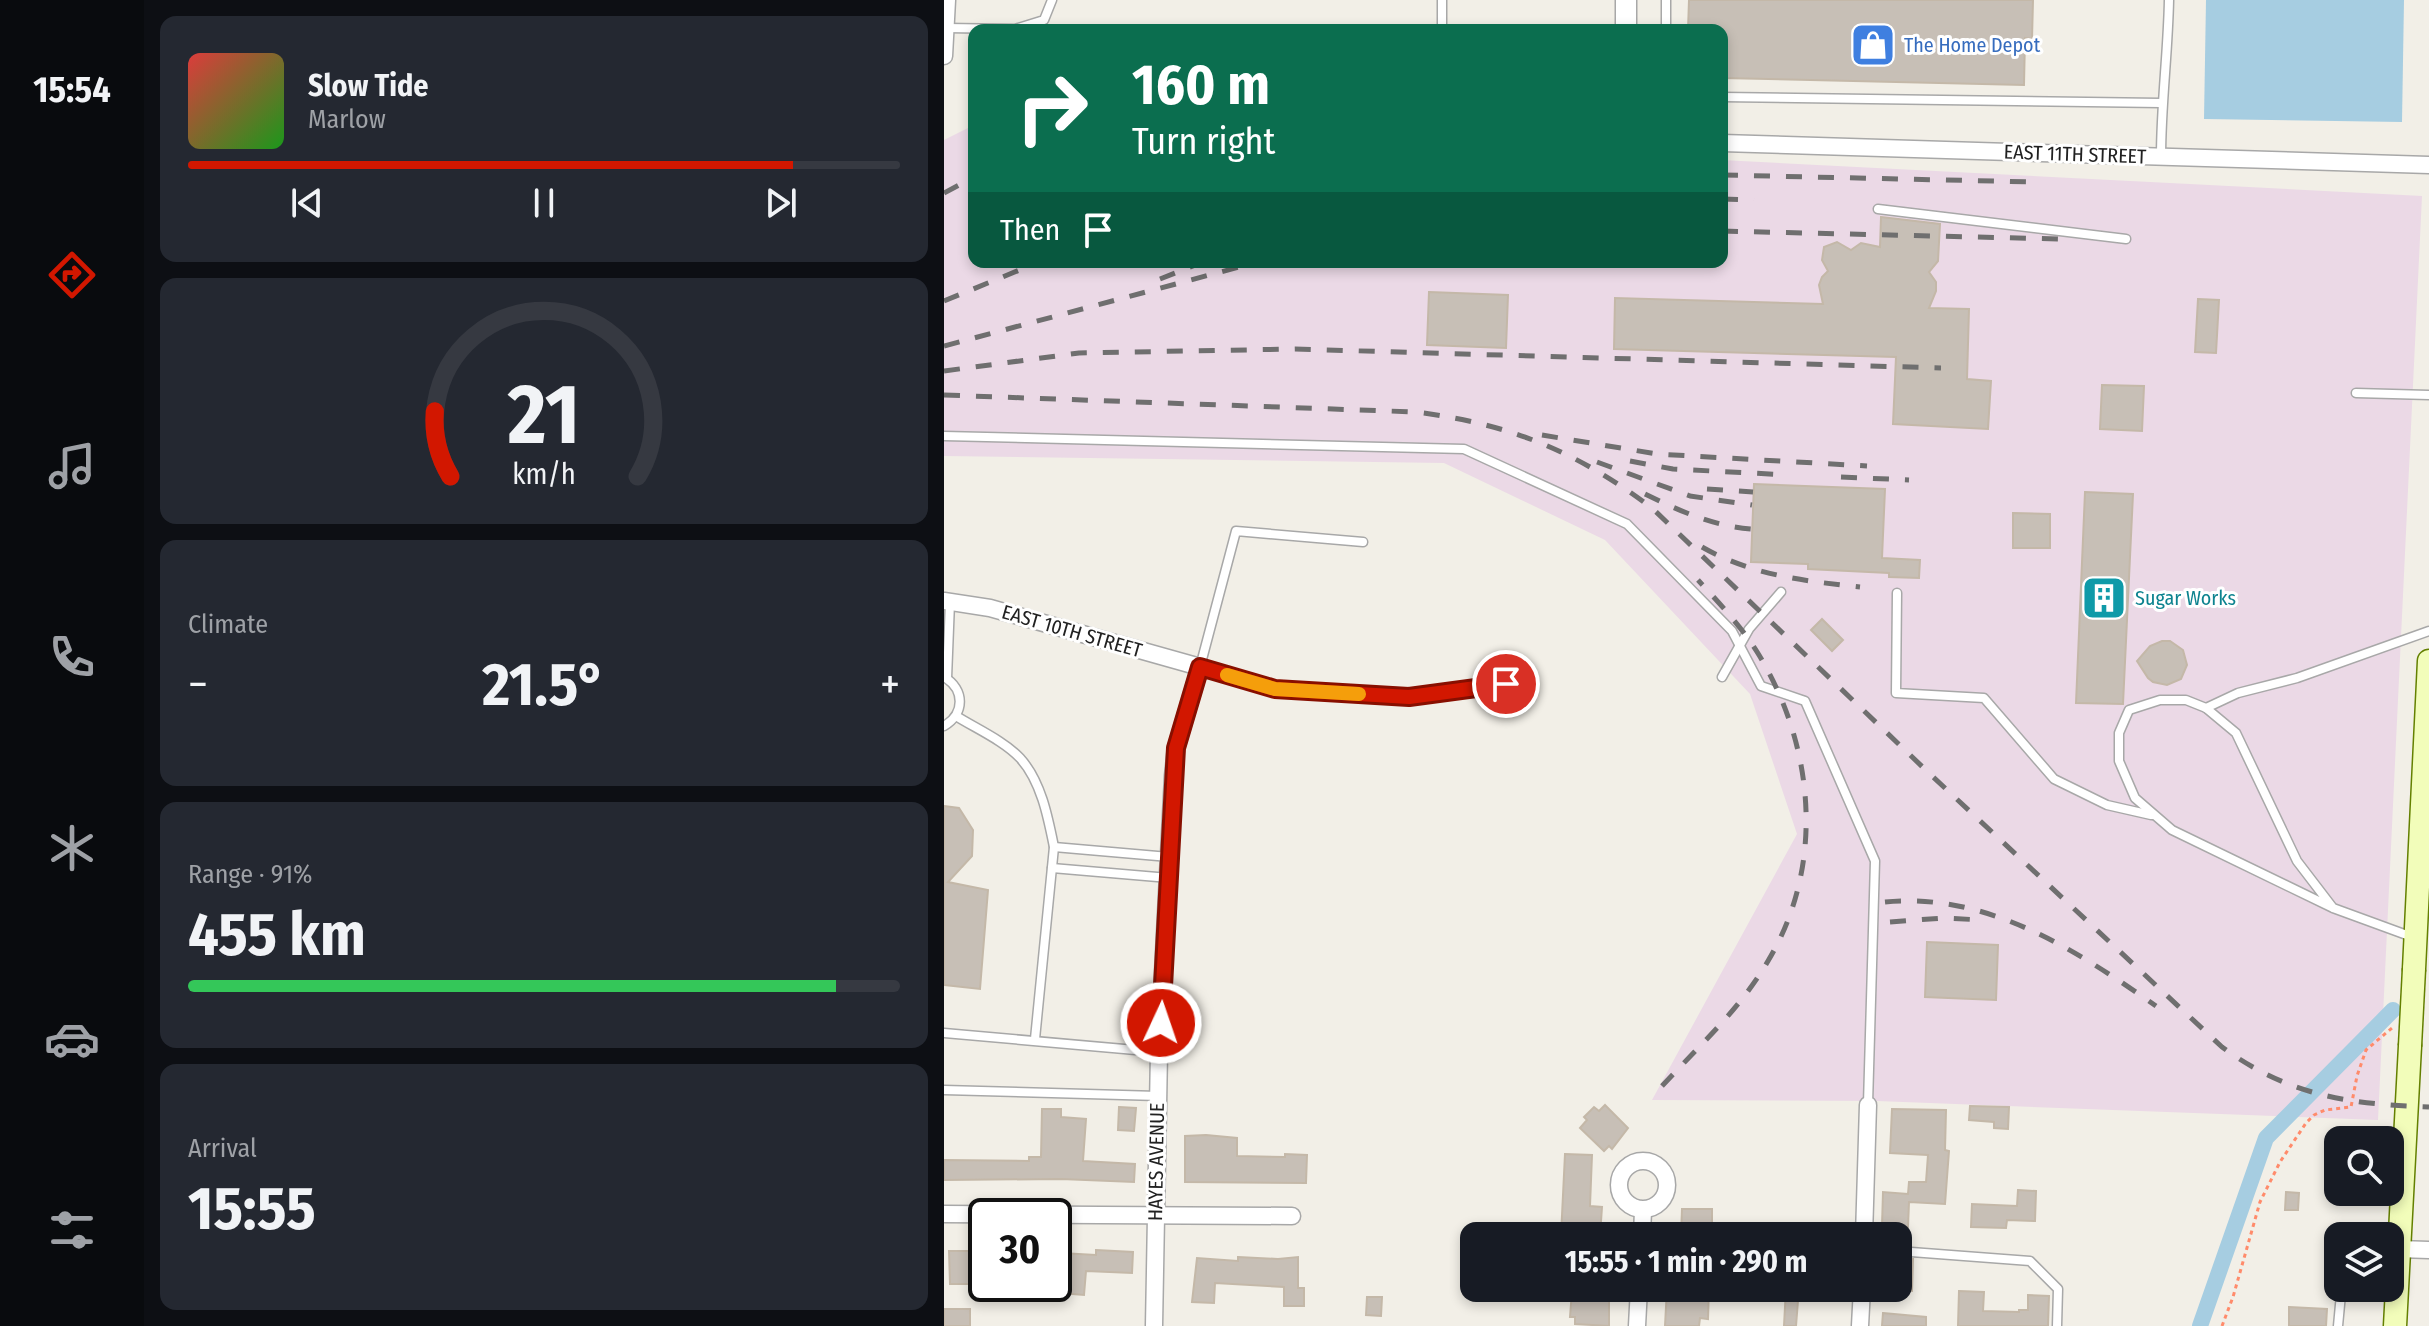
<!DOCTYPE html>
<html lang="en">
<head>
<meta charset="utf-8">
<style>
	body { margin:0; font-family:"Fira Sans Condensed",sans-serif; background:#242831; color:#f1f3f6; height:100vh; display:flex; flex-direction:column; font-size:30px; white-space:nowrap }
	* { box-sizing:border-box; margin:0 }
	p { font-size:26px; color:#9ea1a6 }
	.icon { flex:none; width:44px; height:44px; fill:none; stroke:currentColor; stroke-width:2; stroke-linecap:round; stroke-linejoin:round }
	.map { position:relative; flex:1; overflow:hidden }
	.drawer { display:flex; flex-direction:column; gap:16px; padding:16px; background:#0d0f14; width:800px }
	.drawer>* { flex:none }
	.guide { position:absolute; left:24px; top:24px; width:760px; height:244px; border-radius:16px; box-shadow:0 4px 12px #0003; background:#0b6e4f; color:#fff; overflow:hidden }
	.controls { position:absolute; left:1380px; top:1126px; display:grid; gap:16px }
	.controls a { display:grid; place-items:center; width:80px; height:80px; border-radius:16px; background:#171b24; box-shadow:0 4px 12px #0003; font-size:40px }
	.speed { position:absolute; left:24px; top:1198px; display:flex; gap:16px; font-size:40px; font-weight:700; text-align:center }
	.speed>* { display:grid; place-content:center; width:104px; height:104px; border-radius:50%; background:#171b24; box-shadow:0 4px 12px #0003; line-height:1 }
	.speed .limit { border:4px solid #111; border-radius:12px; background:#fff; color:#111 }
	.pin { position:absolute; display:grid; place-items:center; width:68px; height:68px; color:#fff; margin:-34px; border:4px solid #fff; border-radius:50%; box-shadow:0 2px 8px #0007 }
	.me { position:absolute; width:88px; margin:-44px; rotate:3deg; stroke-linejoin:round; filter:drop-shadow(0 0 6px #0008) }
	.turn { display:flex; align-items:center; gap:28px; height:168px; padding:0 32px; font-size:36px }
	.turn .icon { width:104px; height:104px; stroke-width:2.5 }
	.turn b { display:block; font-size:56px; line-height:68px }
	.then { display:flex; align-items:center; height:76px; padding:0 32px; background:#0003; gap:16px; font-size:30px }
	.big { font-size:60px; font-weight:700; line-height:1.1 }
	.drawer .card { flex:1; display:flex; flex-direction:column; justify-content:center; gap:12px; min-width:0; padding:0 28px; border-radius:16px; background:#242831 }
	.drawer .dial { align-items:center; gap:0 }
	.dial svg { height:208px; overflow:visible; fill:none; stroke:#363941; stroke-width:7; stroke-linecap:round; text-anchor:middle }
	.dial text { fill:#f1f3f6; stroke:none }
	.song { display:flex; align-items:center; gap:24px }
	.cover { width:96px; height:96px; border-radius:12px; background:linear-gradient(135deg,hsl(0 70% 55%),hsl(120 70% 35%)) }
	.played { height:8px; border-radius:4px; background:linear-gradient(90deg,#d21700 85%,#363941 85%) }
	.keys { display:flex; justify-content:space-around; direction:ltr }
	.heat { display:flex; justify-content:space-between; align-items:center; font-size:44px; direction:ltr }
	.charge { height:12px; border-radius:6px; background:linear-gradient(90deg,#34c759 91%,#363941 0) }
	.trip { position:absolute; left:516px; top:1222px; width:452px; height:80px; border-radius:16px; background:#171b24; box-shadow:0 4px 12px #0003; font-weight:700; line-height:80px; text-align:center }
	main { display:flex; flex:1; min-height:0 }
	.tabs { display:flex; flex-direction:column; width:144px; justify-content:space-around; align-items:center; background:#090b0e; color:#9ea1a6 }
	.tabs .icon { width:56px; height:56px }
	.tabs .active { color:#d21700 }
	.tabs b { font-size:36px; color:#f1f3f6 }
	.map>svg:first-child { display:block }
	.industrial { fill:#ebd9e6 }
	.water { fill:#a6cde1 }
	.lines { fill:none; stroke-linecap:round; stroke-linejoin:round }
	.canal { stroke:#a6cde1; stroke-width:16 }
	.building { fill:#c7bfb6; stroke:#c4b8a8; stroke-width:2 }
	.service-casing { stroke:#a8a8a8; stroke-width:11 }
	.minor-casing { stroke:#a8a8a8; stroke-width:19 }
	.tertiary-casing { stroke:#a8a8a8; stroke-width:23 }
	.secondary-casing { stroke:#648000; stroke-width:25 }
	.path { stroke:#ff8b6b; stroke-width:3; stroke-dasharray:4 4; stroke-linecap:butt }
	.service { stroke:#fff; stroke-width:8 }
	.minor { stroke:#fff; stroke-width:16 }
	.tertiary { stroke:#fff; stroke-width:20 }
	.secondary { stroke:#f2fdba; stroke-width:22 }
	.rail { stroke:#6f6f6f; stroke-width:5; stroke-dasharray:16 16; stroke-linecap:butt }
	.secondary-bridge-casing { stroke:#648000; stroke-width:25; stroke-linecap:butt }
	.secondary-bridge { stroke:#f2fdba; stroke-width:22 }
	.route-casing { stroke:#880f00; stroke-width:20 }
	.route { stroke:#d21700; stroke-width:14 }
	.slow { stroke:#f59e0b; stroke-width:14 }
	.labels { text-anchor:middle; stroke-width:6; stroke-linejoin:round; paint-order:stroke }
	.shop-label { font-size:20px; fill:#366cbe; stroke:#fff; text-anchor:start }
	.street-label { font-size:20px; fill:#212121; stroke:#fff }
	.culture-label { font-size:20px; fill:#0d838f; stroke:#fff; text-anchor:start }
</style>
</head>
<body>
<main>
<nav class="tabs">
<b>15:54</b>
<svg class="icon active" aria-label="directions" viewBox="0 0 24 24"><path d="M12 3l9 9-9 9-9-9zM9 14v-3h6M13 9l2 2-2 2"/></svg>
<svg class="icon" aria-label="music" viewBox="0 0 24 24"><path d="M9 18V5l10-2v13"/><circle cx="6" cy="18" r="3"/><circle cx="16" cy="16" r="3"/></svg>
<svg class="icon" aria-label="phone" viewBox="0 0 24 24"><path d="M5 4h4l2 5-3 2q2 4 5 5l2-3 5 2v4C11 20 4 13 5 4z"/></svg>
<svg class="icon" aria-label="climate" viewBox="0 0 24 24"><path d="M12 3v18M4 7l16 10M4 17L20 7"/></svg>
<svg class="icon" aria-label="car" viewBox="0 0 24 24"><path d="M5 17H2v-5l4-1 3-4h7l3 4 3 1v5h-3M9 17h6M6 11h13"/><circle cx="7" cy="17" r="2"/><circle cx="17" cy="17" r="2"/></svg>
<svg class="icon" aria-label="filters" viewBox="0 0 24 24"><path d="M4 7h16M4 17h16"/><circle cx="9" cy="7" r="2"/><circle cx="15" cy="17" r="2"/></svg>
</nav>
<section class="drawer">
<div class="card">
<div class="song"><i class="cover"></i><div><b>Slow Tide</b><p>Marlow</p></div></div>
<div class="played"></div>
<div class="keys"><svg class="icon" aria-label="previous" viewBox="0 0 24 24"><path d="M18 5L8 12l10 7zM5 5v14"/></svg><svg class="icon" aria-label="pause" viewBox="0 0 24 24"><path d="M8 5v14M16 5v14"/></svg><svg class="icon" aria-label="next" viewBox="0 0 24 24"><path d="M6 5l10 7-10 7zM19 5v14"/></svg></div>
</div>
<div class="card dial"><svg viewBox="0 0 100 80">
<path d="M14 69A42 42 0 1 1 86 69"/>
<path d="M14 69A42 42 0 0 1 8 44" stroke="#d21700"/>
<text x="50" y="56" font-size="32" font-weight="700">21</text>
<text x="50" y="72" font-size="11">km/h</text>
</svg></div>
<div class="card"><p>Climate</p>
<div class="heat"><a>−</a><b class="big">21.5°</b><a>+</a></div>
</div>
<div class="card"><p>Range · 91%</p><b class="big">455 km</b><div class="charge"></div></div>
<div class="card"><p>Arrival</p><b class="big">15:55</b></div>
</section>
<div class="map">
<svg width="1485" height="1326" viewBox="0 0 1485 1326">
	<rect width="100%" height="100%" fill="#f2efe7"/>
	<polygon class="industrial" points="30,125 30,262 778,262 778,160 1478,196 1434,1120 933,1101 708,1100 853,834 806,694 661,540 500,463 0,456 0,140"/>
	<polygon class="water" points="1262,0 1460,0 1458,122 1260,119"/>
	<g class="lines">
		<polyline class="canal" points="1256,1326 1322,1138 1449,1010"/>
	</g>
	<g class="building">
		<polygon points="745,0 1089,0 1088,39 1081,38 1080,85 778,78 778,30 744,30"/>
		<polygon points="937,217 996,224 994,261 985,272 992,282 992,291 985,308 1025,309 1023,379 1047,381 1044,429 949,424 952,357 670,349 671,298 879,304 875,285 878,277 884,271 878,260 880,247 893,242 907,250 917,243 936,247"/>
		<polygon points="485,292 564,295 562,348 483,345"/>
		<polygon points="1254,299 1275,300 1272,353 1251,352"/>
		<polygon points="1158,385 1200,386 1198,431 1156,429"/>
		<polygon points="810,484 941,489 938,558 976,560 975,578 945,577 945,573 864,569 864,564 807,562"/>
		<polygon points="1141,492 1189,494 1179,704 1132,703"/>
		<polygon points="1069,513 1106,514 1106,548 1069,548"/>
		<polygon points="878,619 899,640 888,651 867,630"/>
		<polygon points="1218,641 1226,641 1239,650 1243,665 1237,679 1223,685 1209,682 1204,678 1193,661 1206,646"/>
		<polygon points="0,806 15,808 29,830 28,856 4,882 44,890 36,989 0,985"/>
		<polygon points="983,942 1054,945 1052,1000 981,997"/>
		<polygon points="661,1105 684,1128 668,1149 665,1146 660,1151 636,1128 643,1120 640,1117 650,1107 655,1111"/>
		<polygon points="1026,1106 1065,1107 1064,1129 1050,1128 1050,1122 1025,1120"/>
		<polygon points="175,1107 192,1108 190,1131 174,1130"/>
		<polygon points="98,1109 117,1109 117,1117 142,1119 139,1161 191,1164 190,1182 117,1179 0,1180 0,1160 85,1161 85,1157 97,1157"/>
		<polygon points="948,1109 1002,1110 1001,1150 1005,1151 1001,1204 965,1202 964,1227 938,1226 939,1192 964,1194 965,1182 982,1182 984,1155 946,1153"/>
		<polygon points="262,1135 293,1138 293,1156 341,1157 341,1154 363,1155 362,1183 241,1182 241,1136"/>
		<polygon points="621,1154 648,1155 646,1206 658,1207 656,1236 617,1236"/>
		<polygon points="1074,1190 1092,1191 1091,1221 1063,1220 1062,1228 1027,1227 1028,1204 1073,1206"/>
		<polygon points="1342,1192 1355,1193 1354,1210 1341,1210"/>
		<polygon points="738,1209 768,1209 768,1226 764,1226 764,1236 737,1236"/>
		<polygon points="152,1250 189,1252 188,1273 142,1271 140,1295 116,1293 118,1253 152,1255"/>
		<polygon points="5,1251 42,1251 42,1284 6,1284"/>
		<polygon points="294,1257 334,1259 354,1257 354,1288 360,1288 360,1306 340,1306 340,1287 271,1283 270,1303 248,1302 253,1258 294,1261"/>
		<polygon points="957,1258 969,1259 968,1291 955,1290"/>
		<polygon points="723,1288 765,1288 764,1319 756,1318 755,1326 721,1326"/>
		<polygon points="842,1288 855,1288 852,1326 840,1326"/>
		<polygon points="628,1291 665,1293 665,1326 631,1324 631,1317 626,1317"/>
		<polygon points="1015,1291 1040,1292 1039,1311 1075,1312 1075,1310 1084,1310 1084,1295 1105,1296 1104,1326 1014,1326"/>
		<polygon points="423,1297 438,1297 437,1316 422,1315"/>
		<polygon points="1345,1307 1383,1309 1382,1326 1345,1326"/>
		<rect x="0" y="1309" width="26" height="17"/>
		<polygon points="939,1313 982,1317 982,1326 938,1326"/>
	</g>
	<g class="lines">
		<g class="service-casing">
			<g id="service">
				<polyline points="2,28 71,29 100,20 108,0"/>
				<polyline points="498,30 498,0"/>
				<polyline points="722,30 722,0"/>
				<polyline points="778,97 1217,103"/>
				<path d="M 1217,157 C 1217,104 1224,53 1225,0"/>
				<polyline points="934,209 1182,239"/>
				<polyline points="1412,393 1485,395"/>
				<polyline points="0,436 520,449 683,524 788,631 817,686 861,701 931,861 924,1104"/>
				<polyline points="419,542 292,531 256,667 331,689 465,697 562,684"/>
				<polyline points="953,593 952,693 1040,698 1110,779 1163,805 1207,815"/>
				<path d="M 0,677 C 21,689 21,714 0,726"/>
				<polyline points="778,677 805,629 837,592"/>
				<polyline points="3,678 6,602"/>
				<polyline points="1262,708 1294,693 1353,678 1485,631"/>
				<path d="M 12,716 C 33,729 60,741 76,758 C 97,781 104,817 110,847 L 91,1039"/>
				<polyline points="110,847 225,857"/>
				<polyline points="108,868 225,878"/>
				<polyline points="1389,908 1353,861 1292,733 1262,708 1242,700 1216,700 1185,710 1175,733 1175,761 1191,798 1228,830 1389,908 1471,938"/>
				<polyline points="0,1033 214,1052"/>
				<polyline points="0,1090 214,1096"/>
				<polyline points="954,1251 1086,1261 1114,1289 1113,1326"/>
				<polyline points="1394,1326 1397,1294 1402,1288"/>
			</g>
		</g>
		<g class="minor-casing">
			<g id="minor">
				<polyline points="0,56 3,0"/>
				<polyline points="778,143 1485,165"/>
				<polyline points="0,601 46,608 256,667 232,748 229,776 215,1052 210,1326"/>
				<circle cx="699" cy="1185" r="24"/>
				<polyline points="0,1214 348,1216"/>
				<polyline points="698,1236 699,1210"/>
				<polyline points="920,1236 924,1105"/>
				<polyline points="1455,1249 1485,1250"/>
				<polyline points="693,1326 695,1288"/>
				<polyline points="916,1326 918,1288"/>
			</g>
		</g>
		<g class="tertiary-casing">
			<polyline id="tertiary" points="682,30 682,0"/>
		</g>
		<g class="secondary-casing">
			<g id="secondary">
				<polyline points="1470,969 1485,661"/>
				<polyline points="1451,1326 1466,1046"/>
			</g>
		</g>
		<polyline class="path" points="1278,1326 1289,1297 1316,1202 1336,1162 1362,1123 1370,1115 1381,1110 1407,1107 1413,1076 1422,1050 1448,1028"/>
		<use href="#service" class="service"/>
		<use href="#minor" class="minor"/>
		<use href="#tertiary" class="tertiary"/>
		<use href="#secondary" class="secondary"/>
		<g class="rail">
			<polyline points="778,175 1092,182"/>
			<polyline points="0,193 30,177"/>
			<polyline points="778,199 810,200"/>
			<polyline points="778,231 1115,239"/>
			<polyline points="216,279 259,262"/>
			<polyline points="0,301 95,262"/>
			<polyline points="0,346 314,262"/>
			<polyline points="0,371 135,353 351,349 997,368"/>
			<path d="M 0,395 L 472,412 C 566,424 632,451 708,508 L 987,775 L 1278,1047 C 1345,1096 1404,1104 1485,1107"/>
			<polyline points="598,435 713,454 923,466"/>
			<polyline points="686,461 729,469 845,475"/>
			<polyline points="653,462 746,496 808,505"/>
			<polyline points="897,477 965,480"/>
			<polyline points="763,489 809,492"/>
			<path d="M 701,494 C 736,511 768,526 808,529"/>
			<path d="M 758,547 C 807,575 860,581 916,587"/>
			<path d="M 941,902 C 1043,892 1132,950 1212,1006"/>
			<polyline points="946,922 999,918 1038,920"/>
			<path d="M 718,1086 C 755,1046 797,1008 824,961 C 881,866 871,748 815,655 C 798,627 776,604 754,580"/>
		</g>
		<g class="secondary-bridge-casing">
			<polyline id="secondary-bridge" points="1466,1046 1470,969"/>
		</g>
		<use href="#secondary-bridge" class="secondary-bridge"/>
	</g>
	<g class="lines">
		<g class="route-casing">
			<polyline id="route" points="217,1023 232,748 256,667 331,689 465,697 562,684"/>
		</g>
		<use href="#route" class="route"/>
		<polyline class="slow" points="283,675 331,689 415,694"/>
	</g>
	<defs>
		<g id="shop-square" transform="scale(2.3)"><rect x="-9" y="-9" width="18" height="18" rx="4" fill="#3f7fe0" stroke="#fff"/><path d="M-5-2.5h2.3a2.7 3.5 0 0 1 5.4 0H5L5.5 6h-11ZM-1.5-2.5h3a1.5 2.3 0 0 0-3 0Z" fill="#fff"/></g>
		<g id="building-square" transform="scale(2.3)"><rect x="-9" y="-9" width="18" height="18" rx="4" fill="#0f9aa8" stroke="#fff"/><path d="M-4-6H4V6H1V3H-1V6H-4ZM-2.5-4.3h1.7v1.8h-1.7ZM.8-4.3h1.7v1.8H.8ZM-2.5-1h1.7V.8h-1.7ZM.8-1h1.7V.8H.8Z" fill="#fff"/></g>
	</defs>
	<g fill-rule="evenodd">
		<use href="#shop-square" x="929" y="45"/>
		<use href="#building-square" x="1160" y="598"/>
	</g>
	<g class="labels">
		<g class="shop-label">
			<text x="960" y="52">The Home Depot</text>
		</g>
		<g class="street-label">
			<text transform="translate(1131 154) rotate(2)" y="7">EAST 11TH STREET</text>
			<text transform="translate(128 631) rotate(16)" y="7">EAST 10TH STREET</text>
			<text transform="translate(212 1162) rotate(-89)" y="7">HAYES AVENUE</text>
		</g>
		<g class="culture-label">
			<text x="1191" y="605">Sugar Works</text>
		</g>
	</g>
</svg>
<div class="controls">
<a><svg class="icon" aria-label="search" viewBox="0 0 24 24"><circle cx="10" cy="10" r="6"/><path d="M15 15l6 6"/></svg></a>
<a><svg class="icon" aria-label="layers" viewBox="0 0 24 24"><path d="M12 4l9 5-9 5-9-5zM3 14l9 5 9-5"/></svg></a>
</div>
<div class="speed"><div class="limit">30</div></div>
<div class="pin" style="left:562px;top:684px;background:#d93025"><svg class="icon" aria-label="arrive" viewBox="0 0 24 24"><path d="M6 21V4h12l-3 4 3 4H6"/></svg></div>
<svg class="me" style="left:217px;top:1023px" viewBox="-20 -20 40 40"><circle r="17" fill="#d21700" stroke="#fff" stroke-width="3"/><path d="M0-11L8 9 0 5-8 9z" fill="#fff"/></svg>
<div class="trip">15:55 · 1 min · 290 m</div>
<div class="guide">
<div class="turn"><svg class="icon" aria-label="right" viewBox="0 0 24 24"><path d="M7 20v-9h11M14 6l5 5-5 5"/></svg><div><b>160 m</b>Turn right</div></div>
<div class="then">Then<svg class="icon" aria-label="arrive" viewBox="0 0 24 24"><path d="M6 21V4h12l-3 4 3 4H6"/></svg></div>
</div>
</div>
</main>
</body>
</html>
